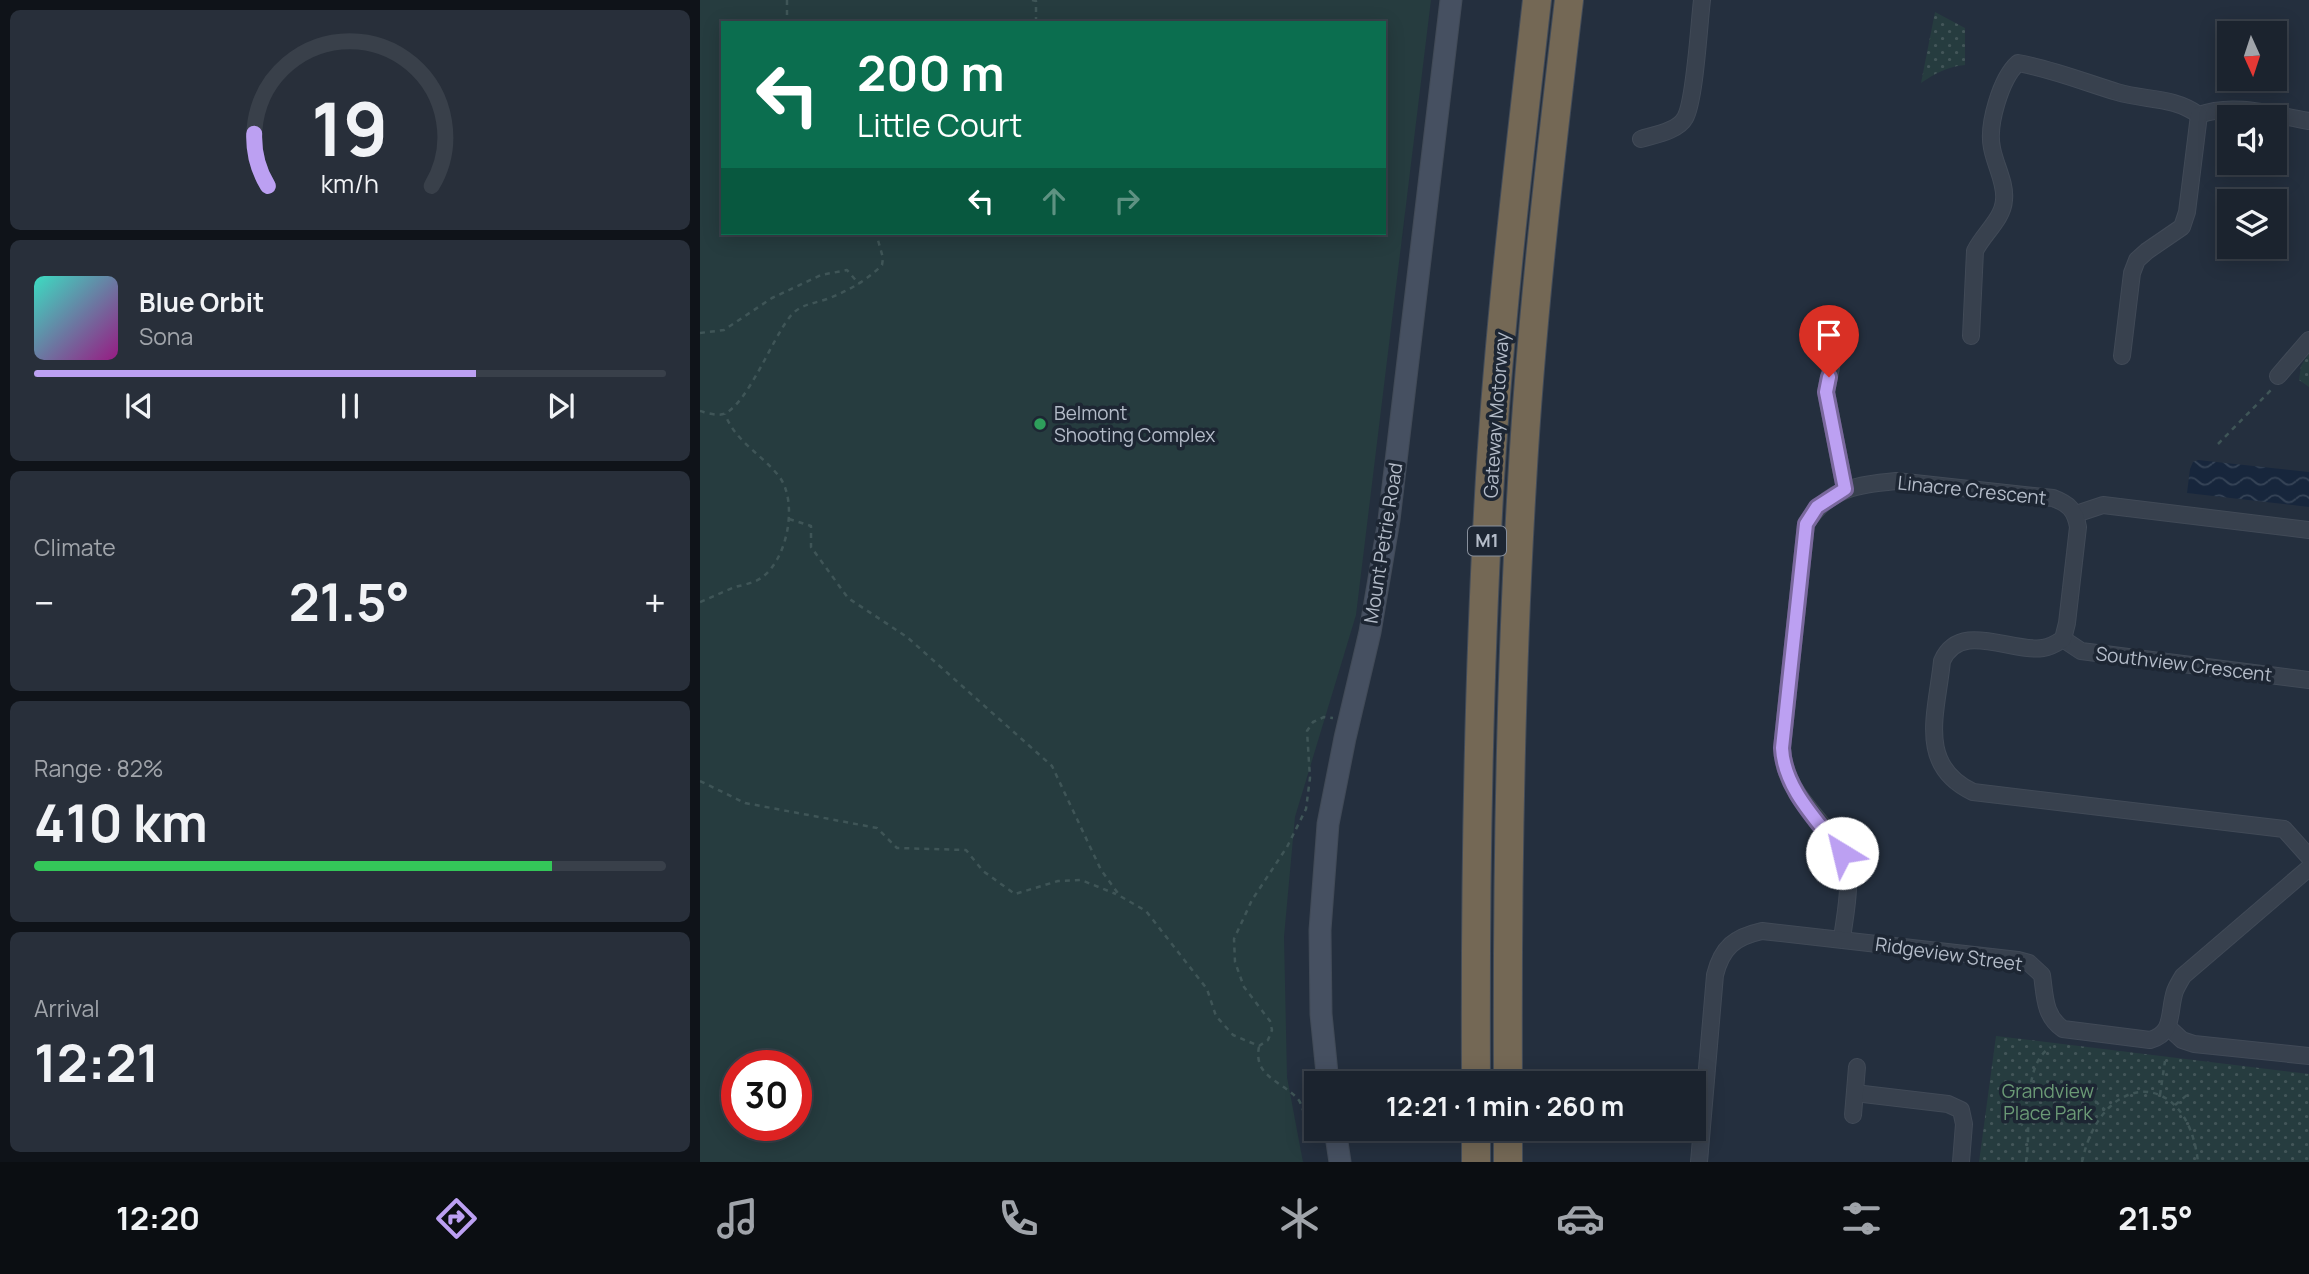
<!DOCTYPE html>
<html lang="en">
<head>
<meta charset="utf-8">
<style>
	body { margin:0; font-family:Manrope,sans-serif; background:#282f3a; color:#f1f3f6; height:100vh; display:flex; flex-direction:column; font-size:26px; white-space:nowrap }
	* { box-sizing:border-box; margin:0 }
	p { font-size:23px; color:#a0a4aa }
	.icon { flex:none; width:38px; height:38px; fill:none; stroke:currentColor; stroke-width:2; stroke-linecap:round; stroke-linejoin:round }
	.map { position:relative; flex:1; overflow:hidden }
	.panel { display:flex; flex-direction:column; gap:10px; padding:10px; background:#0f1319; width:700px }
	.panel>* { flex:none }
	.top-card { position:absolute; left:21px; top:21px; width:665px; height:214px; border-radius:0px; box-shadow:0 4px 18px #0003,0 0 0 2px #39404a; background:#0b6e4f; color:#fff; overflow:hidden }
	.needle { width:46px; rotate:177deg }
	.controls { position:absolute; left:1517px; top:21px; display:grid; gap:14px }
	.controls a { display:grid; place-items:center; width:70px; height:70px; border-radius:0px; background:#1b232e; box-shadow:0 4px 18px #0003,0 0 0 2px #39404a; font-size:35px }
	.speed { position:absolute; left:21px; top:1050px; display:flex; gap:14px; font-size:35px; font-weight:700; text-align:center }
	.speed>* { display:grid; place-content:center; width:91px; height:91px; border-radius:50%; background:#1b232e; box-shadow:0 4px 18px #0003,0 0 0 2px #39404a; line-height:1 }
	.speed .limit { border:10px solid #d22; background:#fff; color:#111 }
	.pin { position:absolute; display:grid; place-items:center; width:60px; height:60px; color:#fff; margin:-72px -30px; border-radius:50% 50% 50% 0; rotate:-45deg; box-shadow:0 0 7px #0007 }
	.pin .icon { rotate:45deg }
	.me { position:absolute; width:77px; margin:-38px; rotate:324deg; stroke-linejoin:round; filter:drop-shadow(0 0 5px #0008) }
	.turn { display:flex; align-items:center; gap:24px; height:147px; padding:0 21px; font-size:32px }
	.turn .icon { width:91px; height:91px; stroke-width:2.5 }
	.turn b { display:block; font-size:49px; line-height:60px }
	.lanes { display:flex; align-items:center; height:66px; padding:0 21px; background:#0003; justify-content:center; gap:35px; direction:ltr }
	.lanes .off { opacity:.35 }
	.big { font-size:52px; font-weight:700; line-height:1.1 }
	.panel .card { flex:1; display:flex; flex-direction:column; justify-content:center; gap:10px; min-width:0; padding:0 24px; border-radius:10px; background:#282f3a }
	.panel .dial { align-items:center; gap:0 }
	.dial svg { height:182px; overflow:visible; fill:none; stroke:#39404a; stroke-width:7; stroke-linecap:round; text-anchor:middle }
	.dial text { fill:#f1f3f6; stroke:none }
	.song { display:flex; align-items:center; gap:21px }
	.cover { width:84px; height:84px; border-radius:10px; background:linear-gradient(135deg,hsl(170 70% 55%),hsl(310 70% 35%)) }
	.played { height:7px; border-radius:4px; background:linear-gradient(90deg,#bca0f2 70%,#39404a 70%) }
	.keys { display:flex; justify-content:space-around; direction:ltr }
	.heat { display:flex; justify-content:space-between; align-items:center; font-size:38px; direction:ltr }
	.charge { height:10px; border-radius:5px; background:linear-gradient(90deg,#34c759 82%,#39404a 0) }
	.trip { position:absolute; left:604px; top:1071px; width:402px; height:70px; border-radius:0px; background:#1b232e; box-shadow:0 4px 18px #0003,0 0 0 2px #39404a; font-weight:700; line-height:70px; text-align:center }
	.tabs { display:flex; height:112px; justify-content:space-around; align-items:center; background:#0b0e12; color:#a0a4aa }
	.tabs .icon { width:49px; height:49px }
	.tabs .on { color:#bca0f2 }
	.tabs b { font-size:32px; color:#f1f3f6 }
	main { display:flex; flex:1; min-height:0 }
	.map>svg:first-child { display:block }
	.grass { fill:url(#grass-dots) }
	.garden { fill:#263c3f; fill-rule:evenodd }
	.water { fill:url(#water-waves) }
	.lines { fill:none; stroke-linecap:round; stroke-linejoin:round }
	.street-casing { stroke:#414a57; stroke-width:18 }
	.secondary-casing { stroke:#414a57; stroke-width:23 }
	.highway-casing { stroke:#434c59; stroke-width:30 }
	.path { stroke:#3f5557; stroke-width:2.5; stroke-dasharray:5 5; stroke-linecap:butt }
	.street { stroke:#38414e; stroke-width:16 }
	.secondary { stroke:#465061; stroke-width:21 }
	.highway { stroke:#746855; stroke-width:28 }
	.route-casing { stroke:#7a689d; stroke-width:18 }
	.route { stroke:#bca0f2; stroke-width:12 }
	.leisure-dot { fill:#2e9e5b; stroke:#1d2633; stroke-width:2.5 }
	.labels { text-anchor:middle; stroke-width:7; stroke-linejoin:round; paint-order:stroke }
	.shield { fill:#1d2633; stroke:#878f9c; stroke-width:2 }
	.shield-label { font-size:18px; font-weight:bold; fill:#b4bcc9 }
	.poi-label { font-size:19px; fill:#b4bcc9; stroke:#1d2633; text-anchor:start }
	.street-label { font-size:19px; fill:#b4bcc9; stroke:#1d2633 }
	.park-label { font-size:19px; fill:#6b9a76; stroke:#1d2633 }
</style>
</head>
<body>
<main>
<section class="panel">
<div class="card dial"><svg viewBox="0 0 100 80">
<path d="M14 69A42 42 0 1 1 86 69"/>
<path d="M14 69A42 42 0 0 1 8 46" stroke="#bca0f2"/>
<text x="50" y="56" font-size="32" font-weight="700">19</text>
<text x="50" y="72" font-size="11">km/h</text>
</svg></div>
<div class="card">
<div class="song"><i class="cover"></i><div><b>Blue Orbit</b><p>Sona</p></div></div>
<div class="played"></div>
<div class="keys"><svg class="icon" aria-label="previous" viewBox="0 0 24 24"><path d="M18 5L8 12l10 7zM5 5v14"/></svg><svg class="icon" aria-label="pause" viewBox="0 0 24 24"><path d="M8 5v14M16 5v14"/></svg><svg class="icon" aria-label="next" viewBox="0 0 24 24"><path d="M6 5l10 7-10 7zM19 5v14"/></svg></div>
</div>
<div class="card"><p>Climate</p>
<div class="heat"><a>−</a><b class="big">21.5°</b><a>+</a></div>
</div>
<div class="card"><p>Range · 82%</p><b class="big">410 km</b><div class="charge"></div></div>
<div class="card"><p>Arrival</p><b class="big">12:21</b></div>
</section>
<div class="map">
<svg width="1609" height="1162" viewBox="0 0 1609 1162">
	<defs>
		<pattern id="grass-dots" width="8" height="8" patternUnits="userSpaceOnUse" patternTransform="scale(1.75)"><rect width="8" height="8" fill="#263c3f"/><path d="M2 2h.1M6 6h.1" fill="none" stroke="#435659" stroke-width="1.8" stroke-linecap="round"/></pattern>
		<pattern id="water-waves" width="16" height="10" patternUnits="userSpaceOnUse" patternTransform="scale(1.75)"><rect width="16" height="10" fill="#17263c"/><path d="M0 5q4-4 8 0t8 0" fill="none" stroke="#364457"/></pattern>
	</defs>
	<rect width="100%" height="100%" fill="#242f3e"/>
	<g class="grass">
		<path d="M 1235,12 L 1265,28 L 1265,65 C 1249,66 1234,74 1221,83 Z"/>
		<polygon points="1609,353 1609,387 1599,380 1601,366"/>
		<polygon points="1296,1036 1609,1074 1609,1162 1279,1162"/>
	</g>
	<path class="garden" d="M 0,0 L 731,0 L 656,615 L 595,817 L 584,937 L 587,1077 L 603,1162 L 0,1162 ZM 23,23 L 684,23 L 684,233 L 23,233 ZM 37,1066 L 96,1066 L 96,1125 L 37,1125 Z"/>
	<polygon class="water" points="1498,460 1609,472 1609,507 1487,493 1490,469 1493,462"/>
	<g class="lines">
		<g class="street-casing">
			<g id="street">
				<path d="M 941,139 C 954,135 978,131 985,118 C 995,101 999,24 1002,0"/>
				<path d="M 1271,336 L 1275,251 C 1283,234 1303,219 1304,200 C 1306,183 1295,165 1292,148 C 1287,125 1301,78 1318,63 C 1352,69 1384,82 1417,92 C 1447,101 1472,96 1499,115 C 1534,102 1573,115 1609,121"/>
				<polyline points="1422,356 1432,273 1437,260 1447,251 1482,227 1487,212 1499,115"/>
				<polyline points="1132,362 1126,392 1145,489"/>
				<polyline points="1578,376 1609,340"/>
				<polyline points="1376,514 1403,505 1609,530"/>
				<polyline points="1363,639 1381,651 1609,680"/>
				<path d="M 1142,939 C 1145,913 1154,878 1142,854 C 1122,814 1085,797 1082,748 L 1106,524 C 1128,488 1157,485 1196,481 L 1353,498 C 1369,504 1375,510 1378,527 L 1367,623 L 1363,639 C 1357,643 1351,647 1343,648 C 1311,653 1260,620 1242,661 C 1237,712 1216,765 1273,792 L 1584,829 L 1609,857"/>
				<polyline points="1468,1027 1482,1040 1494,1044 1609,1056"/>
				<polyline points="1155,1093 1248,1104 1261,1110 1264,1124 1261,1162"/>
				<polyline points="1153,1115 1157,1067"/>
				<path d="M 999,1162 L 1015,975 C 1022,947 1035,937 1062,931 L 1318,960 L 1329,963 L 1342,975 C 1345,996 1344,1016 1363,1029 L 1450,1040 C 1475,1033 1468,1012 1475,991 C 1477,986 1480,981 1483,976 L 1609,868"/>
			</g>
		</g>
		<g class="secondary-casing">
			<g id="secondary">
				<polyline points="628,1083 621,1014 620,930 628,824 645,738 670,632 689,520 751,0"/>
				<polyline points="635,1129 640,1162"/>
			</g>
		</g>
		<g class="highway-casing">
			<g id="highway">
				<path d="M 776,1083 C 775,881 778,680 790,478 C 800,318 819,159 837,0"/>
				<path d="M 808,1083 C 807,883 810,683 822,483 C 831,322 850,161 869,0"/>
				<polyline points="776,1129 776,1162"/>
				<polyline points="808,1129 808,1162"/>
			</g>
		</g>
		<g class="path">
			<polyline points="87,0 87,23"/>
			<polyline points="332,0 336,1 336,23"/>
			<polyline points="0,333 24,330 72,298 121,275 147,270 159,284"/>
			<path d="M 0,411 C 8,413 19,417 26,413 C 49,400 72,340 89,318 C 99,304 113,304 127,299 C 148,291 166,281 182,265 L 183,258 L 176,233"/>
			<polyline points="1518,444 1572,389"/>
			<polyline points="89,519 111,526 111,547 148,598 207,637 352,766 401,870 420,896 446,911 507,989 516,1016 533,1035 559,1046 568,1040 572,1030 570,1021 544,987 535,962 534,939 552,900 587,847 606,809 610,778 607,731 613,722 624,717 633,718"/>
			<path d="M 0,602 C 12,597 23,592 35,587 C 43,585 54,583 61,578 C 88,560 99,500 78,475 C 60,453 35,441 25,414"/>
			<polyline points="0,781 45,803 177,828 197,848 266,850 283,871 315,894 358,881 381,880 416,894"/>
			<path d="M 559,1047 C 553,1076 581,1081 597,1098 C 604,1105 606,1125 609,1135 L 613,1139 L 618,1138"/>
			<polyline points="1460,1095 1465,1061"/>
			<polyline points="1395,1101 1405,1110"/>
			<polyline points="1475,1105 1487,1095"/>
			<polyline points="1319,1122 1328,1130"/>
			<path d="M 1326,1162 C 1332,1130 1320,1065 1351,1047"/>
			<path d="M 1382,1162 C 1401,1071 1487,1066 1498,1162"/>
		</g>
		<use href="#street" class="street"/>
		<use href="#secondary" class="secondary"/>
		<use href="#highway" class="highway"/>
	</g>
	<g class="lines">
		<g class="route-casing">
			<path id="route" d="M 1129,377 L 1126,392 L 1145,489 L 1117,507 L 1106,524 L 1082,748 C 1084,789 1118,821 1142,853"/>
		</g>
		<use href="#route" class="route"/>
	</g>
	<circle class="leisure-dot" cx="340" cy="424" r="7"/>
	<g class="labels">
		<rect class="shield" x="768" y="526.5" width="38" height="29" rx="5"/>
		<g class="shield-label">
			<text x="787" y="547">M1</text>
		</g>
		<g class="poi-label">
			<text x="354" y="420">Belmont<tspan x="354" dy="22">Shooting Complex</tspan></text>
		</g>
		<g class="street-label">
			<text transform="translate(796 415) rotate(-86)" y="7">Gateway Motorway</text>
			<text transform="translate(1272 490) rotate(6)" y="7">Linacre Crescent</text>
			<text transform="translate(683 543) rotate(-81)" y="7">Mount Petrie Road</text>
			<text transform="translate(1484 664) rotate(7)" y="7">Southview Crescent</text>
			<text transform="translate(1249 954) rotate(8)" y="7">Ridgeview Street</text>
		</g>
		<g class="park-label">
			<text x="1348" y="1098">Grandview<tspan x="1348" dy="22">Place Park</tspan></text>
		</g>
	</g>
</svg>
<div class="controls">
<a><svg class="needle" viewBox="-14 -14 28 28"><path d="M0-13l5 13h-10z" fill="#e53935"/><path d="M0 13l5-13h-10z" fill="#a0a4aa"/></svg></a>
<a><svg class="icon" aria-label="sound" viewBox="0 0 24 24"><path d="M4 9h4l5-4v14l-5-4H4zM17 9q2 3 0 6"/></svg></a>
<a><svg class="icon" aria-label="layers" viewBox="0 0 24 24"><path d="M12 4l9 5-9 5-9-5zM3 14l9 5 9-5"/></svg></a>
</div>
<div class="speed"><div class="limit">30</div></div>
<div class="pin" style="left:1129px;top:377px;background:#d93025"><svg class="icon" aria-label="arrive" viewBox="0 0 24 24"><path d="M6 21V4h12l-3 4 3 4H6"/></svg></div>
<svg class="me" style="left:1142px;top:853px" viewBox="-20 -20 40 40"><circle r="19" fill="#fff"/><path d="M0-13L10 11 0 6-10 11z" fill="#bca0f2"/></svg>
<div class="trip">12:21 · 1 min · 260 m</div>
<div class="top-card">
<div class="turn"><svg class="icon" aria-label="left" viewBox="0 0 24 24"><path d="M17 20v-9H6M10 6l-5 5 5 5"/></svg><div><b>200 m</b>Little Court</div></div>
<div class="lanes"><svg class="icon" aria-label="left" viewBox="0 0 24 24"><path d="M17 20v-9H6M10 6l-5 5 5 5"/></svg><svg class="icon off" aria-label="ahead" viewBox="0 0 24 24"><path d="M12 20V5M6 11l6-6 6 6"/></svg><svg class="icon off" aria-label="right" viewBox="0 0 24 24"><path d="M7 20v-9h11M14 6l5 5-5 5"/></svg></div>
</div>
</div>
</main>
<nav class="tabs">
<b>12:20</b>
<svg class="icon on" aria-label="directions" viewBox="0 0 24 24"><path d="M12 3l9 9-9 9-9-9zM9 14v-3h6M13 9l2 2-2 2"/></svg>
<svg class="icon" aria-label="music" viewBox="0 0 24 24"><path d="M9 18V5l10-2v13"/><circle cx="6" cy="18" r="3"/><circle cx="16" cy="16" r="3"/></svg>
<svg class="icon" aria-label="phone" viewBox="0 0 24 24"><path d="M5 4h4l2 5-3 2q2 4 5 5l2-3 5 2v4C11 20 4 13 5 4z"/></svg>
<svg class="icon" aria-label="climate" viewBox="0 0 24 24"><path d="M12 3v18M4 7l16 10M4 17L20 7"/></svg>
<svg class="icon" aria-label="car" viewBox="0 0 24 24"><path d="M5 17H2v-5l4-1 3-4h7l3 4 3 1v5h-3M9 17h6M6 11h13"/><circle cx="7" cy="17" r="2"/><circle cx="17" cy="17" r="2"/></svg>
<svg class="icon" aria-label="filters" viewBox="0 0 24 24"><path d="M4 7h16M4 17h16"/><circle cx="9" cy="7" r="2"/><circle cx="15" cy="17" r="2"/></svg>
<b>21.5°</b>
</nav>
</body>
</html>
